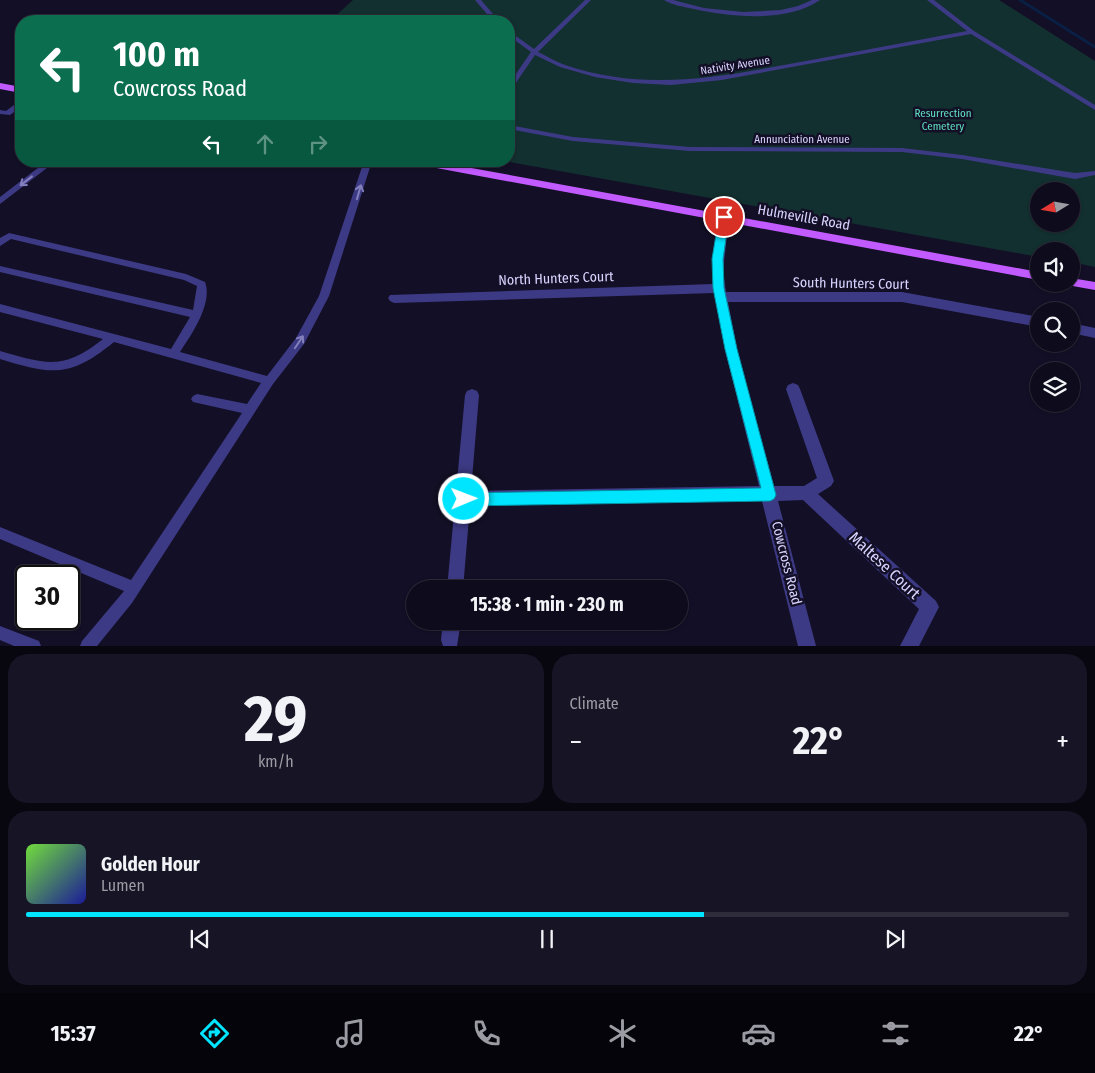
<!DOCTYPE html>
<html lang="en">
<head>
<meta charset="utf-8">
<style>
	body { margin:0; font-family:"Fira Sans Condensed",sans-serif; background:#171425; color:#f1f3f6; height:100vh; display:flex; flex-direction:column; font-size:19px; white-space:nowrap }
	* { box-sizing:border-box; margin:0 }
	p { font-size:16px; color:#9b9ba3 }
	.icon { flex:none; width:28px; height:28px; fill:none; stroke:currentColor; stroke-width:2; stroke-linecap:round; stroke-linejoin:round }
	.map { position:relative; height:646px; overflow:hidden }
	.panel { display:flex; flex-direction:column; gap:8px; padding:8px; background:#08060f; flex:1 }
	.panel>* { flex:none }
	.top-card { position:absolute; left:15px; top:15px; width:500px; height:152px; border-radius:20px; box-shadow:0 1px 4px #0004,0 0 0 1px #2e2b3b; background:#0b6e4f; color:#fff; overflow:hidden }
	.needle { width:32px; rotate:259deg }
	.tools { position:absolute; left:1030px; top:182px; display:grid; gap:10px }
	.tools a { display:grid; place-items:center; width:50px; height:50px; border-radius:50%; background:#0e0b1c; box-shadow:0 1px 4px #0004,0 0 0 1px #2e2b3b; font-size:25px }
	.speed { position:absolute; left:15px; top:565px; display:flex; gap:10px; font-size:25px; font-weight:700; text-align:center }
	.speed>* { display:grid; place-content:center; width:65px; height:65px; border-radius:50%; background:#0e0b1c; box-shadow:0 1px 4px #0004,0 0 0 1px #2e2b3b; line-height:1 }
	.speed .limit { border:2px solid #111; border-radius:8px; background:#fff; color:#111 }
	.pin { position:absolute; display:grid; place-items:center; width:42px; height:42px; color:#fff; margin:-21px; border:2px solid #fff; border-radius:50%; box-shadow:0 1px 5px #0007 }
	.me { position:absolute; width:55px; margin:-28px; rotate:89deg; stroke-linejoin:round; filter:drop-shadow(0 0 4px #0008) }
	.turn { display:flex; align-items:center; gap:18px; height:105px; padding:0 15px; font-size:22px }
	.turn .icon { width:65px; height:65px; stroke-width:2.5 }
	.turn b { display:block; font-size:35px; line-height:42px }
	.lanes { display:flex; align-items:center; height:48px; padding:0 15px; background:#0003; justify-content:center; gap:25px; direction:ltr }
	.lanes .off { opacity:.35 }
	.big { font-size:38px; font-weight:700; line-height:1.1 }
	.panel .card { flex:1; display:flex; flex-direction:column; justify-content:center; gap:8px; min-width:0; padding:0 18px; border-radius:20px; background:#171425 }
	.panel .dial { align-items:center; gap:0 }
	.dial b { font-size:65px; line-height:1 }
	.song { display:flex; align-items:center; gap:15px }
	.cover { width:60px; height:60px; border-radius:8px; background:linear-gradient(135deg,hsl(100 70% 55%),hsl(240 70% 35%)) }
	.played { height:5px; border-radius:2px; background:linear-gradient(90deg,#00e5ff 65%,#2e2b3b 65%) }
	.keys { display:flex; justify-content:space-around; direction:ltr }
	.heat { display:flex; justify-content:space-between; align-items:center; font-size:28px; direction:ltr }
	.panel .tiles { flex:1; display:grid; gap:8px; grid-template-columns:1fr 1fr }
	.card:last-child { grid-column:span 2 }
	.trip { position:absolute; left:406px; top:580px; width:282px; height:50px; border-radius:25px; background:#0e0b1c; box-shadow:0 1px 4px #0004,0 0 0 1px #2e2b3b; font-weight:700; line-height:50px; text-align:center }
	.tab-bar { display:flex; height:80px; justify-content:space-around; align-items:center; background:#06040b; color:#9b9ba3 }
	.tab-bar .icon { width:35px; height:35px }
	.tab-bar .active { color:#00e5ff }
	.tab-bar b { font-size:22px; color:#f1f3f6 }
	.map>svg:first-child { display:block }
	.green { fill:#12302f; fill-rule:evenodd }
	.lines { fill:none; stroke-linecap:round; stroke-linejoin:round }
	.stream { stroke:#0a1f44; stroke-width:3 }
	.lane { fill:#3d3a85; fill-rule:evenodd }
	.street { fill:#3d3a85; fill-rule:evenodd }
	.primary { fill:#c25bff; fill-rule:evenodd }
	.oneway { stroke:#837fbc }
	.route { fill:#00e5ff; stroke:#0095a6 }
	.labels { text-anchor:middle; stroke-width:5; stroke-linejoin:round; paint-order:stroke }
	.far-street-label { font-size:11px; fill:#d9d4ff; stroke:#130f26 }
	.far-park-label { font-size:11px; fill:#5fe0c0; stroke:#130f26 }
	.street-label { font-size:14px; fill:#d9d4ff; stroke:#130f26 }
	.near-street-label { font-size:16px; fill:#d9d4ff; stroke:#130f26 }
</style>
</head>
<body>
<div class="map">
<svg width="1095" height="646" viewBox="0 0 1095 646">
	<rect width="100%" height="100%" fill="#130f26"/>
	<path class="green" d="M 353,0 L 999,0 L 1095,61 L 1095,267 L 1071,262 L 1071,251 L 1039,251 L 1039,257 L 504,161 L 509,161 L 509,21 L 330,21 ZM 1039,191 L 1071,191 L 1071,224 L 1039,224 Z"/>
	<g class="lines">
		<polyline class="stream" points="1020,0 1095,47"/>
		<g class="lane">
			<polygon points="475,0 481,0 499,21 493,21"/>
			<path d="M 585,0 L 591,0 L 538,52 C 547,56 556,62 565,65 C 647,93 724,76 806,61 C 860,51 913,41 967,31 L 927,0 L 934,0 L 974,31 L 1095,105 L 1095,110 L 971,34 L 722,80 L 671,85 L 633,83 L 595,77 L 560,67 L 535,55 L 511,90 L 509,91 L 509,84 L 531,52 L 509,36 L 509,31 L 534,49 Z"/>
			<path d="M 664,0 L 673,0 L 704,8 L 743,12 L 781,10 L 798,6 L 812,0 L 820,0 C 787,23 731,17 694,9 C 684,7 672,5 664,0 Z"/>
			<polygon points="18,102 21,102 21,107 10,115 0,114 0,110 6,111"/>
			<polygon points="509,125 573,137 690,147 902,148 962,155 1075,173 1095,171 1095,175 1075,179 962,159 902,152 690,151 573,141 509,129"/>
			<polygon points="47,161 56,161 0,204 0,197"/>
			<path d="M 364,161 L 372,161 L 329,296 L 304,344 L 273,384 L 132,603 L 97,646 L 80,646 L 82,641 L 124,591 L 0,539 L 0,527 L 131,580 L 242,413 L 193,402 L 191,399 L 193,396 L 197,394 L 247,404 L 261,383 L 114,342 C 70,378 52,375 0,359 L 0,351 C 46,364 63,371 103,339 L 0,312 L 0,304 L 171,349 L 190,317 L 0,272 L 0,266 L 193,310 L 197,286 L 184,280 L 11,239 L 0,246 L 0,238 L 9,233 L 186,274 L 205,282 C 213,303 192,334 180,352 L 267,376 L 296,338 L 319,296 Z"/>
			<polygon points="459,161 467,161 461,171 458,171 454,169"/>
			<polygon points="0,626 39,641 41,646 14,646 0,640"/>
		</g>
		<g class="street">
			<path d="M 724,213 L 729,217 L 723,271 L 726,292 L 902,292 L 1039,317 L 1039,327 L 902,302 L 728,302 L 737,349 L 774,486 L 804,486 L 817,478 L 786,389 L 788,385 L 793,383 L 798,385 L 800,389 L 834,481 L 831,486 L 818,494 L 936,601 L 939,607 L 919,646 L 900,646 L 919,609 L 803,500 L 778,501 L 816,646 L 798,646 L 762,501 L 470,506 L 463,589 L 447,589 L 465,395 L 467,391 L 472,389 L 477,391 L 479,395 L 471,491 L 759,486 L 725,349 L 714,293 L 394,303 L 390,301 L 388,298 L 390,295 L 713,284 C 710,261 715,239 719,217 Z"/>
			<polygon points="1071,323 1095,328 1095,338 1071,333"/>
			<polygon points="443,621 461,621 457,646 443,646 441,640"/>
		</g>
		<g class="primary">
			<polygon points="0,83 21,87 21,93 0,89"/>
			<polygon points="410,161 433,161 1039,272 1039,280 415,164"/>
			<polygon points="1071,278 1095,282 1095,290 1067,285 1066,284 1071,284"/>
		</g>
	</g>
	<defs><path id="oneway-shaft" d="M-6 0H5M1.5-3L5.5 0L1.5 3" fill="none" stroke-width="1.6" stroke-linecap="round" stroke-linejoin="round" transform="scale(1.25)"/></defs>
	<g class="oneway">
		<use href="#oneway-shaft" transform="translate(26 181) rotate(142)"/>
		<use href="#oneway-shaft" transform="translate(359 192) rotate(-74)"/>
		<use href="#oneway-shaft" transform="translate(299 342) rotate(-56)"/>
	</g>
	<polygon class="route" points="724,214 729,217 723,259 724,288 737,349 776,495 774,499 770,501 464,506 459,504 456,499 459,495 464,493 761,488 725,349 713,288 712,259 719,217"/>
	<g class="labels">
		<g class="far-street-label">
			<text transform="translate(735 65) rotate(-9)" y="4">Nativity Avenue</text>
			<text x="802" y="143">Annunciation Avenue</text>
		</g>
		<g class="far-park-label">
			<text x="943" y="117">Resurrection<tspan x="943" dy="13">Cemetery</tspan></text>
		</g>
		<g class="street-label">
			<text transform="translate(804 217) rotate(10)" y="5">Hulmeville Road</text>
			<text transform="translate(556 278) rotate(-2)" y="5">North Hunters Court</text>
			<text transform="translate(851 283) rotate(1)" y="5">South Hunters Court</text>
			<text transform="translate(787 563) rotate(76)" y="5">Cowcross Road</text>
		</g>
		<g class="near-street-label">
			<text transform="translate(885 565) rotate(43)" y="6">Maltese Court</text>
		</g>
	</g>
</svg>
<div class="tools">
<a><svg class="needle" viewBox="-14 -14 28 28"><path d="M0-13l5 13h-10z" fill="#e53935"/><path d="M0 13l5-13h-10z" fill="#9b9ba3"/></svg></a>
<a><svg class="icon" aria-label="sound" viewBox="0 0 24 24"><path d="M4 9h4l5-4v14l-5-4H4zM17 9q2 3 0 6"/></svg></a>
<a><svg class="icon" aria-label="search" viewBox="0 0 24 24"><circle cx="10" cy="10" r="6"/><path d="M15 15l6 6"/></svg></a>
<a><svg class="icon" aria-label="layers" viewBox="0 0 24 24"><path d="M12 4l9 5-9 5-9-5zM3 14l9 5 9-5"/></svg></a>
</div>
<div class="speed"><div class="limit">30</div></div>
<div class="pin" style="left:724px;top:217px;background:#d93025"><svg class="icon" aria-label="arrive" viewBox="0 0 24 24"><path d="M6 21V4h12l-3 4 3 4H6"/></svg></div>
<svg class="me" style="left:464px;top:499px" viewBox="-20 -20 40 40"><circle r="17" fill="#00e5ff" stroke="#fff" stroke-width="3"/><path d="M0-11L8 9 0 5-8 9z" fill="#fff"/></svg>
<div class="trip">15:38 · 1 min · 230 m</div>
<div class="top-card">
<div class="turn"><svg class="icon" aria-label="left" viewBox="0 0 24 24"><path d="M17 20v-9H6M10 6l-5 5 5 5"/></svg><div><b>100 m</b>Cowcross Road</div></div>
<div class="lanes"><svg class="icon" aria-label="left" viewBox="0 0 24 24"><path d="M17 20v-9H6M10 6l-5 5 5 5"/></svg><svg class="icon off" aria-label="ahead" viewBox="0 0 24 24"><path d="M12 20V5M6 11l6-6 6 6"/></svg><svg class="icon off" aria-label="right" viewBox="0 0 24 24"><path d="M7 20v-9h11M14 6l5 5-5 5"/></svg></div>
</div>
</div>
<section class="panel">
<div class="tiles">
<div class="card dial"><b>29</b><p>km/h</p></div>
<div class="card"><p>Climate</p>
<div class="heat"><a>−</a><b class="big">22°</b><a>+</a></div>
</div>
<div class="card">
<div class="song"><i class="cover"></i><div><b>Golden Hour</b><p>Lumen</p></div></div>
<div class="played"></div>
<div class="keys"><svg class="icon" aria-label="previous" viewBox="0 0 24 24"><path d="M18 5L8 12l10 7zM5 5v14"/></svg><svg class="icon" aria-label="pause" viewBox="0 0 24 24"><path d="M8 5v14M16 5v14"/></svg><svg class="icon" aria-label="next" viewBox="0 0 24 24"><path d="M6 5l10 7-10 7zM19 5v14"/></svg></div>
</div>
</div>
</section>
<nav class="tab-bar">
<b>15:37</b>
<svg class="icon active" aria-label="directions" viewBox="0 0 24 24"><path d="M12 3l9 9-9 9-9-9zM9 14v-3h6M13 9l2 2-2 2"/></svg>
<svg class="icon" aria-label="music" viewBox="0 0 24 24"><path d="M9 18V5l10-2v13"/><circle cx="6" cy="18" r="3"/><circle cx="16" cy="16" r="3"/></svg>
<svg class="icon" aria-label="phone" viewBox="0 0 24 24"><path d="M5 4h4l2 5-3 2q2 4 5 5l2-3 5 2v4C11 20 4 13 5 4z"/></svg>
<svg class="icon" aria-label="climate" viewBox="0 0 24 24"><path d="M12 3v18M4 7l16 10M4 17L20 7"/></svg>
<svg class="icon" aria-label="car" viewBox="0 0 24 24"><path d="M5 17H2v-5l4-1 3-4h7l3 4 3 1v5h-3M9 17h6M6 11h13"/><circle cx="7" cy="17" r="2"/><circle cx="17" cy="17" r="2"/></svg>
<svg class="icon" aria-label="filters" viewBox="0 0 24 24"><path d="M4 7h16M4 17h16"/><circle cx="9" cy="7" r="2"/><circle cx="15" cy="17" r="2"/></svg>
<b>22°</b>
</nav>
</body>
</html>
